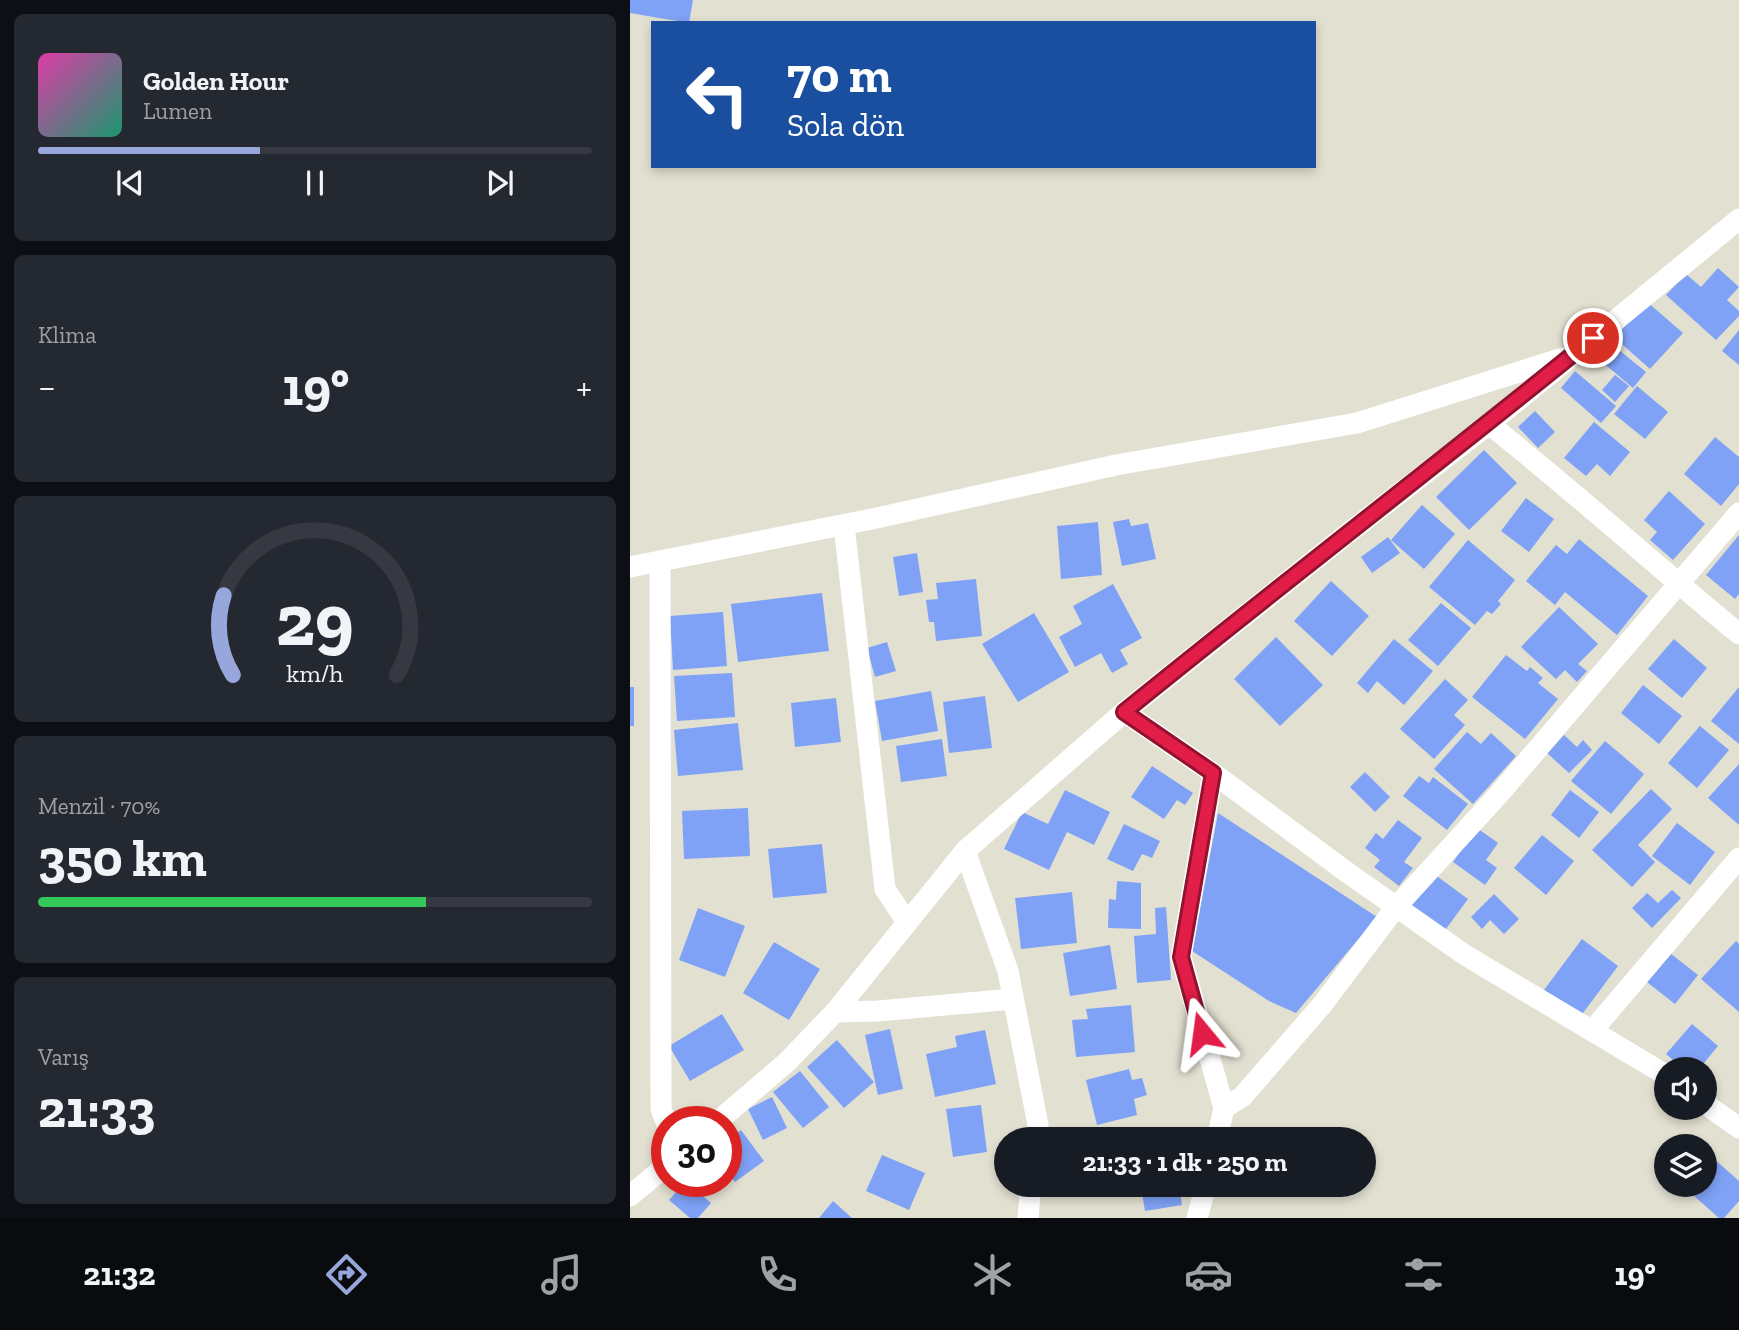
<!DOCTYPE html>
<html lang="tr">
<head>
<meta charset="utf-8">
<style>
	body { margin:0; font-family:"Zilla Slab",serif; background:#242831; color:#f1f3f6; height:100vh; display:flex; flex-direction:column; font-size:26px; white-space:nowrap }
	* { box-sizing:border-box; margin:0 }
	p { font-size:23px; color:#9ea1a6 }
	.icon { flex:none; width:38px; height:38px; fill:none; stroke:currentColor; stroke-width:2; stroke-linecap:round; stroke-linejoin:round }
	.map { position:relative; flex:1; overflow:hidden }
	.drawer { display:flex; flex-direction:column; gap:14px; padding:14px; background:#0d0f14; width:630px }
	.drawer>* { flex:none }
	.guide { position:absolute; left:21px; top:21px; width:665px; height:147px; border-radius:0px; box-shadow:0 4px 10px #0003; background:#1a4fa0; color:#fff; overflow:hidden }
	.tools { position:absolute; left:1024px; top:1057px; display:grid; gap:14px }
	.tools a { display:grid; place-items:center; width:63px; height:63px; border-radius:50%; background:#171b24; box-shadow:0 4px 10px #0003; font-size:35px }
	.speed { position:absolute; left:21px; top:1106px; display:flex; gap:14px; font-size:35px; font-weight:700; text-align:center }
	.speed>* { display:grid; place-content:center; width:91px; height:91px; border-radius:50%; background:#171b24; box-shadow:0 4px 10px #0003; line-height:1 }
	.speed .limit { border:10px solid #d22; background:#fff; color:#111 }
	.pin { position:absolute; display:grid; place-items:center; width:60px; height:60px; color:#fff; margin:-30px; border:4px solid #fff; border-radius:50%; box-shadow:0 2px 7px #0007 }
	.me { position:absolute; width:77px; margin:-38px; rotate:344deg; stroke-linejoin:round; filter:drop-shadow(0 0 5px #0008) }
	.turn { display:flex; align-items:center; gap:24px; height:147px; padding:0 21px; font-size:32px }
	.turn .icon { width:91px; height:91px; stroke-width:2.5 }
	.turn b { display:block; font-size:49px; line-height:60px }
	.big { font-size:52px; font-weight:700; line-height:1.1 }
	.drawer .widget { flex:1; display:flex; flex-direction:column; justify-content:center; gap:10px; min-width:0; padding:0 24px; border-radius:10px; background:#242831 }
	.drawer .dial { align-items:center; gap:0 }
	.dial svg { height:182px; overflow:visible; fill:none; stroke:#363941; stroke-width:7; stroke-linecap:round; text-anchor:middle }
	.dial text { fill:#f1f3f6; stroke:none }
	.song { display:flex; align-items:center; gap:21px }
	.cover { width:84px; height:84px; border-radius:10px; background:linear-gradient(135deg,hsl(320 70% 55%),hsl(160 70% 35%)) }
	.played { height:7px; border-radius:4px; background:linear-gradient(90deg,#97a7db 40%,#363941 40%) }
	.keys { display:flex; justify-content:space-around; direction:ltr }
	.heat { display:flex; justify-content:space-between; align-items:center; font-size:38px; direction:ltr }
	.charge { height:10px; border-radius:5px; background:linear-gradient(90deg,#34c759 70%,#363941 0) }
	.trip { position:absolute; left:364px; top:1127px; width:382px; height:70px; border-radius:35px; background:#171b24; box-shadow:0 4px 10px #0003; font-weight:700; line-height:70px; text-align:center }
	.menu { display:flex; height:112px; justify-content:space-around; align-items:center; background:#090b0e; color:#9ea1a6 }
	.menu .icon { width:49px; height:49px }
	.menu .selected { color:#97a7db }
	.menu b { font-size:32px; color:#f1f3f6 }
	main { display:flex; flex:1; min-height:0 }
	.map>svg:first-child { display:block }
	.building { fill:#7fa2f6 }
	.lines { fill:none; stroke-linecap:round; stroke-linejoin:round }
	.minor { stroke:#fff; stroke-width:21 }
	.route-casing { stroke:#92132f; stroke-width:18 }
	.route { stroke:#e11d48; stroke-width:12 }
</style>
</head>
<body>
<main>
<section class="drawer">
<div class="widget">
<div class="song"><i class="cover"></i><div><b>Golden Hour</b><p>Lumen</p></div></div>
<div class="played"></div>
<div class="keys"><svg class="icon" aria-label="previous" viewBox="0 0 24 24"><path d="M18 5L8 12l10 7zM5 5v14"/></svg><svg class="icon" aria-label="pause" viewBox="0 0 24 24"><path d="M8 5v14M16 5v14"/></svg><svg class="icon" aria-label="next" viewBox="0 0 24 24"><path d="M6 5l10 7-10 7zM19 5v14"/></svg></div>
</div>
<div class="widget"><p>Klima</p>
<div class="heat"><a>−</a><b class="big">19°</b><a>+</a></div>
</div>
<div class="widget dial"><svg viewBox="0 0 100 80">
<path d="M14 69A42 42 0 1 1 86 69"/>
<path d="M14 69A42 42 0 0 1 10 34" stroke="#97a7db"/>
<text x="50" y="56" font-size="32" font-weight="700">29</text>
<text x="50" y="72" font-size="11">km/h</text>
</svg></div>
<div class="widget"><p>Menzil · 70%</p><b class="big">350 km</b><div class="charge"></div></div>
<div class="widget"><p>Varış</p><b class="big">21:33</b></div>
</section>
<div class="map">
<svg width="1109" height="1218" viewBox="0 0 1109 1218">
	<rect width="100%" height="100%" fill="#e2e0d1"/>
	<g class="building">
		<polygon points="0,0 63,0 59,23 0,13"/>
		<polygon points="1088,268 1109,287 1097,300 1109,311 1109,316 1086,340 1036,295 1056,274 1071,287"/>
		<polygon points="1016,301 1053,333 1020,369 985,338"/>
		<polygon points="1109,330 1109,365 1092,351"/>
		<polygon points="984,346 1016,372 1003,388 971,361"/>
		<polygon points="945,371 986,406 971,423 931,388"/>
		<polygon points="985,375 999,386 985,402 972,390"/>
		<polygon points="1007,386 1038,412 1015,439 984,414"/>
		<polygon points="905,411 925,432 908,448 888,427"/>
		<polygon points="964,422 1000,452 980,476 967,464 956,476 934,458"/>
		<polygon points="1085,437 1109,457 1109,484 1091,506 1054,474"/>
		<polygon points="854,450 887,483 839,530 806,497"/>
		<polygon points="1039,491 1075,524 1043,560 1020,540 1027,532 1014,520"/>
		<polygon points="896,498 924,519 899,552 871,531"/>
		<polygon points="792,505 825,534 794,569 761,540"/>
		<polygon points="499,519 501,526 518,523 526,559 492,566 483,522"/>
		<polygon points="468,522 472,575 431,579 427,526"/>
		<polygon points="1109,535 1109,594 1105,599 1076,575"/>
		<polygon points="758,537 770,553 742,573 731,557"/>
		<polygon points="949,539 1018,596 987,635 935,592 925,605 896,581 926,545 937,554"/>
		<polygon points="838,540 885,580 868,601 871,604 862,614 857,611 845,625 799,587"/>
		<polygon points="287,553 293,592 269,596 263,557"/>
		<polygon points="346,579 352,636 306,641 304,622 299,622 296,600 308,599 306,583"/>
		<polygon points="701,581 739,616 702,656 664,621"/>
		<polygon points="483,584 512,638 490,650 498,664 482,673 471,653 445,667 429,637 452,624 443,606"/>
		<polygon points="192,593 199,651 108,662 101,604"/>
		<polygon points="811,603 841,628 808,666 778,640"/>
		<polygon points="929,607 968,644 948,664 957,671 947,682 935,670 926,679 891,647"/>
		<polygon points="93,612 97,666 43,670 40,616"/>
		<polygon points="404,613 439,672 388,702 352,644"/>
		<polygon points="646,637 693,685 650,726 604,679"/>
		<polygon points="764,639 803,671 774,705 747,681 738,693 727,683"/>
		<polygon points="1044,639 1077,668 1052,698 1018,669"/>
		<polygon points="257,642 266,671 245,677 237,648"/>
		<polygon points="876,655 897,671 900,667 913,678 908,683 928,699 895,739 842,697"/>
		<polygon points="102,673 105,717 47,721 44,676"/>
		<polygon points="815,679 838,700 824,715 835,725 804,759 770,729"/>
		<polygon points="1013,685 1052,716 1029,744 991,713"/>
		<rect x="0" y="687" width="4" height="39"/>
		<polygon points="1109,687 1109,744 1081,721"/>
		<polygon points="301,691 308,731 252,741 245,701"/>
		<polygon points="355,696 362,748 319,753 313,702"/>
		<polygon points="206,698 211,742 165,747 161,703"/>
		<polygon points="108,723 113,770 48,776 44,730"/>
		<polygon points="1070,726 1099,750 1067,788 1038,763"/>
		<polygon points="837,732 851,744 861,733 886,756 843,804 804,769"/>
		<polygon points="934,735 947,747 953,740 962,750 939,773 917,753"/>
		<polygon points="312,739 317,776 271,782 266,746"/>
		<polygon points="975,741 1014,774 981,814 941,781"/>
		<polygon points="1109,764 1109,825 1078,798"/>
		<polygon points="522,766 563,793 555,805 547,800 534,819 501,797"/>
		<polygon points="735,772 760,797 745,812 720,787"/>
		<polygon points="789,776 799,783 803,777 838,804 817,830 773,796"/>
		<polygon points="1021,789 1042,809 1008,845 1025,862 1002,887 962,850"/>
		<polygon points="435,790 480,812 464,845 437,832 419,870 374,849 392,812 418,824"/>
		<polygon points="940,790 969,812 949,838 921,815"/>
		<polygon points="118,808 120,856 54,859 52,811"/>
		<polygon points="588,813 747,917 666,1013 639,1001 562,951"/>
		<polygon points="768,820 792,838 774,862 783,868 769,886 744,867 750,860 735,848 746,833 753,839"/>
		<polygon points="1047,823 1085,852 1060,885 1022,856"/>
		<polygon points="494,824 530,841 522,858 512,854 503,871 477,859"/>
		<polygon points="847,828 868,843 856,860 867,868 855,885 823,862"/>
		<polygon points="912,835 944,861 916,895 884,868"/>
		<polygon points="192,844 197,893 143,898 138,849"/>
		<polygon points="804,874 838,899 813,933 779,908"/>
		<polygon points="487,881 511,883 511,929 478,928 479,899 486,900"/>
		<polygon points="1042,890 1051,898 1022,928 1002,908 1017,893 1028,903"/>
		<polygon points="442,892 447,943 391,949 385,898"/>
		<polygon points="864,894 889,919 874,934 860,920 852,929 841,917"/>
		<polygon points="536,907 541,980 507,983 504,936 526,934 525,908"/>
		<polygon points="68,908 115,926 95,977 49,960"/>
		<polygon points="952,939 988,966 950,1017 914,990"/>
		<polygon points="1106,941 1109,944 1109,1012 1071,979"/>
		<polygon points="144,942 190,969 159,1020 113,993"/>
		<polygon points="480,945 487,989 440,996 433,953"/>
		<polygon points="1036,950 1068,975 1045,1004 1013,979"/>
		<polygon points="501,1005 505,1052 446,1057 442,1020 458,1019 456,1009"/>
		<polygon points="92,1014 114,1050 60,1081 39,1046"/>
		<polygon points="1062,1024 1088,1046 1069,1069 1054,1069 1036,1054"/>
		<polygon points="260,1029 273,1089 248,1095 235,1035"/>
		<polygon points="355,1030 366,1084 305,1097 296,1054 327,1047 325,1036"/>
		<polygon points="207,1040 244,1082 214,1108 177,1067"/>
		<polygon points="499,1069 502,1080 512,1078 517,1095 504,1099 507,1115 467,1125 456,1080"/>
		<polygon points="170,1071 199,1107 173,1128 143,1092"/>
		<polygon points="142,1097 157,1128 133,1140 118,1109"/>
		<polygon points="351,1105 357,1152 323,1157 316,1109"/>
		<polygon points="111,1130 134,1161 105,1182 96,1171 96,1141"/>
		<polygon points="252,1155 295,1173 279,1210 236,1191"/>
		<polygon points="1083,1158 1109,1181 1109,1201 1094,1218 1089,1218 1055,1188 1059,1185 1074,1185 1074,1167"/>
		<polygon points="56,1181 81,1203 68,1218 60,1218 39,1200"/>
		<polygon points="490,1185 549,1185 552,1205 515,1211 512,1193 492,1196"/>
		<polygon points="203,1201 222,1218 189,1218"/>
	</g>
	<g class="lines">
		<g class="minor">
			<path d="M 859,424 C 945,492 1025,565 1109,634"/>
			<polyline points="214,525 255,889 277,922"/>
			<polyline points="30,561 31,1109 37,1124"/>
			<polyline points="0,567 242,519 486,465 727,423 933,358"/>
			<polyline points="494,712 583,773 718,873 835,955 1036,1075"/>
			<polyline points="583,773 551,957 594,1108 587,1139"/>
			<polyline points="335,851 378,971 408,1125 406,1139"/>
			<polyline points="205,1012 248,1011 383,999"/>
			<polyline points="962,1031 1109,858"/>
			<polyline points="1074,1103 1109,1128"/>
			<polyline points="594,1108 612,1097 692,1005 766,907 870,793 1109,513"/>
			<polyline points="87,1122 157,1062 205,1012 335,851 494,712 717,534 859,424 1109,219"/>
			<polyline points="0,1196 37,1165"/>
			<polyline points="398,1218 401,1185"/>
			<polyline points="567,1218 576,1185"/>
		</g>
	</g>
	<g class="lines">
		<g class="route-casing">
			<path id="route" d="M 572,1033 L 551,957 L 583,773 L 494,712 C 649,586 808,464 963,338"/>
		</g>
		<use href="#route" class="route"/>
	</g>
</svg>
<div class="tools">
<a><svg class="icon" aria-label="sound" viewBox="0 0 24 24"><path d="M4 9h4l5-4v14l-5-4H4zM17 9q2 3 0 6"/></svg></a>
<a><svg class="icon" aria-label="layers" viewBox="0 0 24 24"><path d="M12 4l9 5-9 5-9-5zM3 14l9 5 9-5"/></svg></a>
</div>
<div class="speed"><div class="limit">30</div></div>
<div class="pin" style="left:963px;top:338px;background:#d93025"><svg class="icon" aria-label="arrive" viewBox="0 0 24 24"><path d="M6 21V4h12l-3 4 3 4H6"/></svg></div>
<svg class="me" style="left:572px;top:1033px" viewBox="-20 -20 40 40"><path d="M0-17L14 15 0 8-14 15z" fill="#e11d48" stroke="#fff" stroke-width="4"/></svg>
<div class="trip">21:33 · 1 dk · 250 m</div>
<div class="guide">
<div class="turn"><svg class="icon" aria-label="left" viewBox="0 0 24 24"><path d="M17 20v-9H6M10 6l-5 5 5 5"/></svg><div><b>70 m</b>Sola dön</div></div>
</div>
</div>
</main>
<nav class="menu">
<b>21:32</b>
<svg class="icon selected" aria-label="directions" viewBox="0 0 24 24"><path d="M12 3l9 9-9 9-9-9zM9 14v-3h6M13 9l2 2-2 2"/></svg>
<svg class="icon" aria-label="music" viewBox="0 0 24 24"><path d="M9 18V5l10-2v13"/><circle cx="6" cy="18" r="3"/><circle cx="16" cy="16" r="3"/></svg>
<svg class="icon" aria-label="phone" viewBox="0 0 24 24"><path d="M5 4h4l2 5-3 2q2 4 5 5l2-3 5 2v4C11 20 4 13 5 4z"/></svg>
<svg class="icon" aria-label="climate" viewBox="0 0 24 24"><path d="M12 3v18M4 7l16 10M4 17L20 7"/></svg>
<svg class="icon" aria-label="car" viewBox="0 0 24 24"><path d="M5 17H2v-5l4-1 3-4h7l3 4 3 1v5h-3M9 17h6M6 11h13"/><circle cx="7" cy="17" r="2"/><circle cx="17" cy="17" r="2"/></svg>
<svg class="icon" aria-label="filters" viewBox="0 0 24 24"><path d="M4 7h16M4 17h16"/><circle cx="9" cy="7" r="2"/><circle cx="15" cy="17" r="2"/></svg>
<b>19°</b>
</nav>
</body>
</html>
